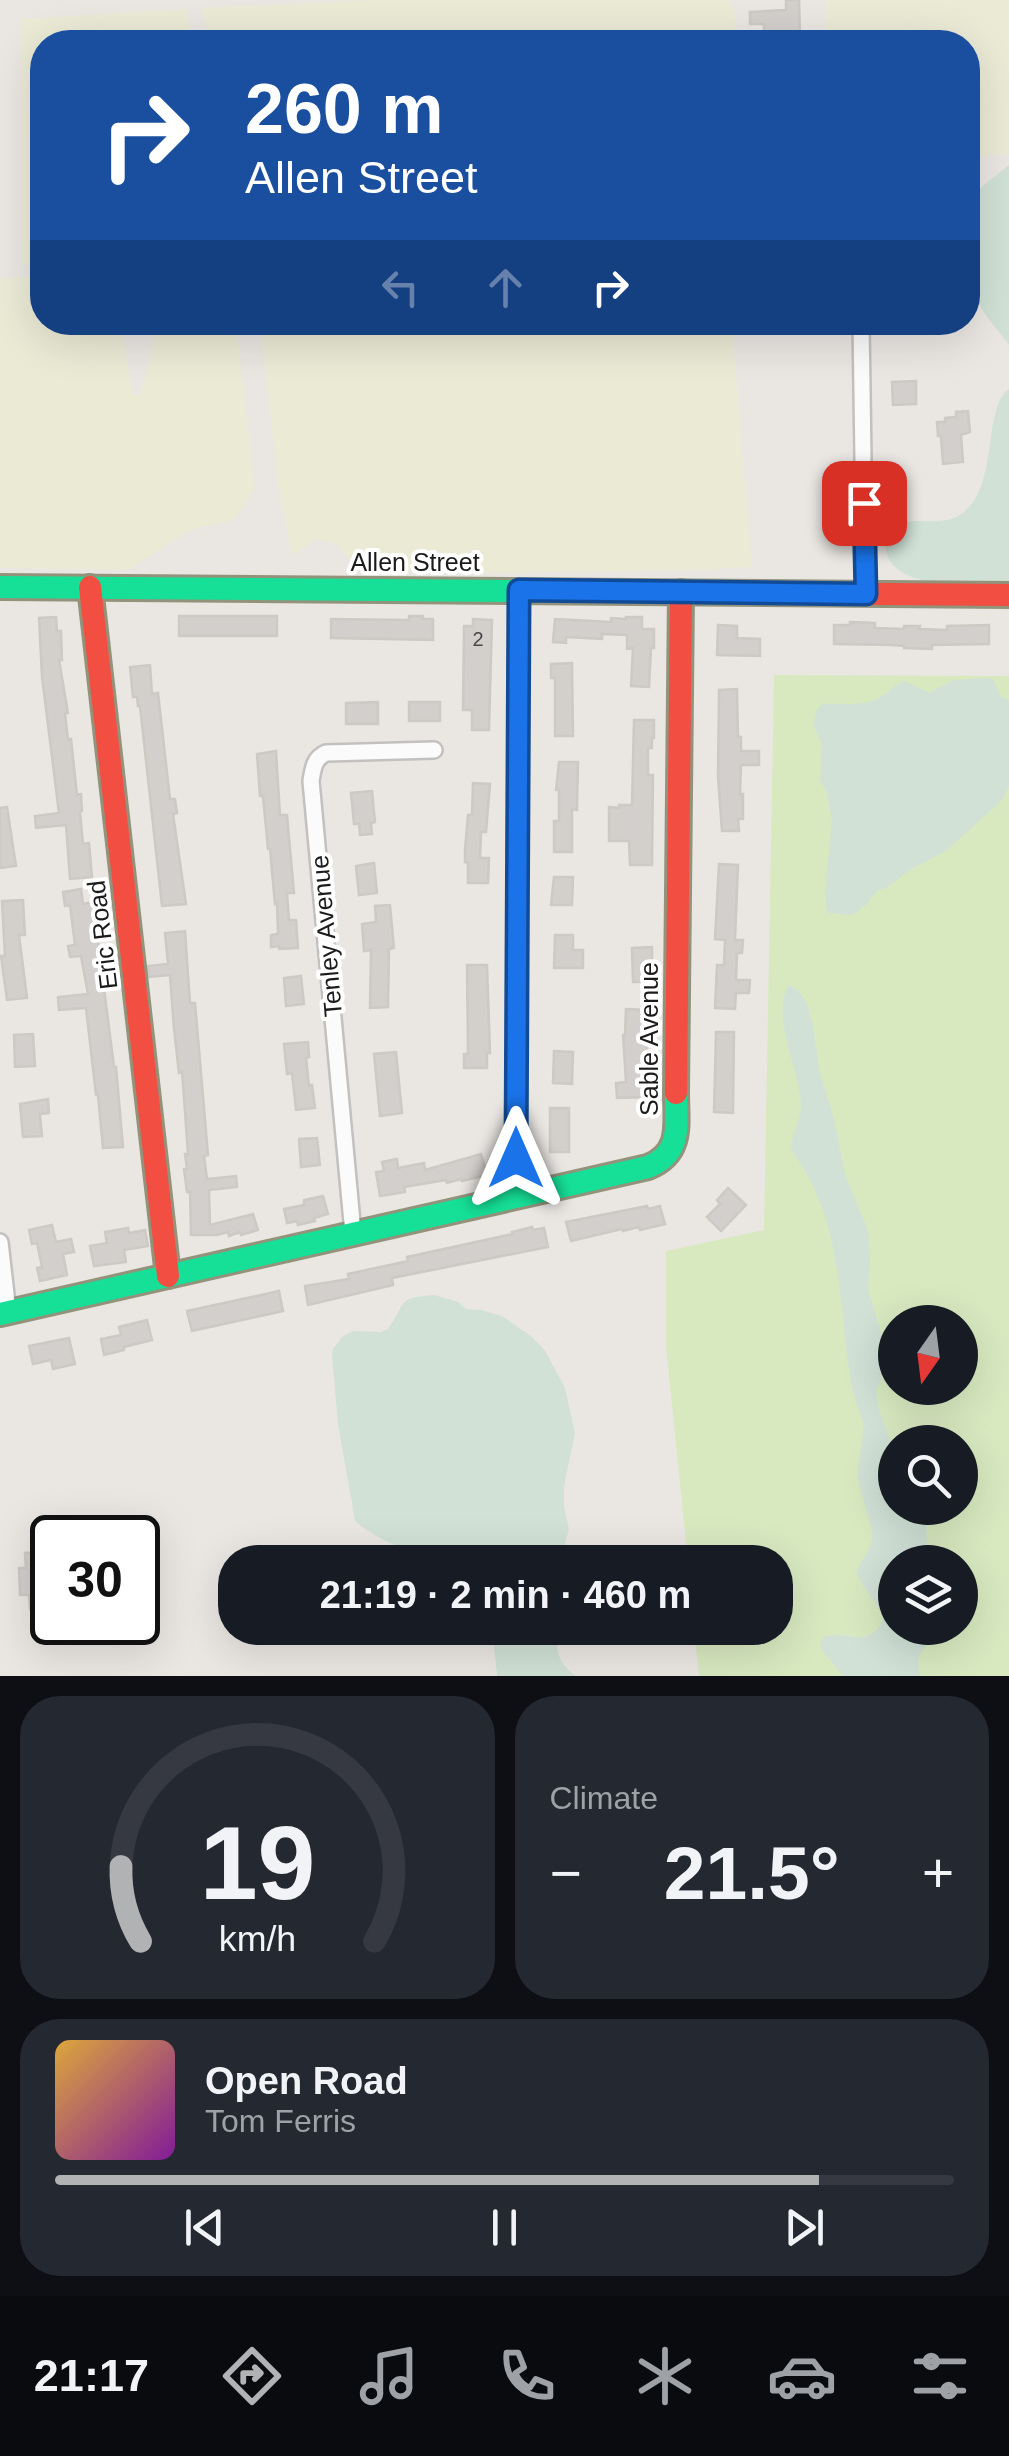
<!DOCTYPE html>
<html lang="en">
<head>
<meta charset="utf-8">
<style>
	body { margin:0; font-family:Helvetica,sans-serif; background:#242831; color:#f1f3f6; height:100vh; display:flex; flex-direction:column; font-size:38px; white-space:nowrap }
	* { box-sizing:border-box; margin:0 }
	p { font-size:32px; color:#9ea1a6 }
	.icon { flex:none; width:55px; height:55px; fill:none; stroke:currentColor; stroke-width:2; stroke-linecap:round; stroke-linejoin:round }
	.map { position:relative; height:1676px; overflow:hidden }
	.side { display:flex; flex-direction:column; gap:20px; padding:20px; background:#0d0f14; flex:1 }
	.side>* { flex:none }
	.top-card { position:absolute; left:30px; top:30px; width:950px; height:305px; border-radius:40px; box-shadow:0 10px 40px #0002; background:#1a4fa0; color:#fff; overflow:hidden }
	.needle { width:65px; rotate:194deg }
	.buttons { position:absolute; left:878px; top:1305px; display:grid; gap:20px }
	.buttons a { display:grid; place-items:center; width:100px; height:100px; border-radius:50%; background:#171b24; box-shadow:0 10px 40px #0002; font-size:50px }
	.speed { position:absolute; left:30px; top:1515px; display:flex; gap:20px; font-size:50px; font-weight:700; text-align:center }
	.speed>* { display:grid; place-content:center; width:130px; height:130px; border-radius:50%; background:#171b24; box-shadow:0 10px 40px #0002; line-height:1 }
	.speed .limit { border:5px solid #111; border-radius:15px; background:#fff; color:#111 }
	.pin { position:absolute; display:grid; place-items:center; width:85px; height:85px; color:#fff; margin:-42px; border-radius:20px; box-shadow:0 5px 15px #0006 }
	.me { position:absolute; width:110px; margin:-55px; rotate:0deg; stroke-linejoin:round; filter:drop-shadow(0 0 8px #0008) }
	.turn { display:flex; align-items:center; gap:35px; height:210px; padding:0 50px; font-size:45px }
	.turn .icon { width:130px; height:130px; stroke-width:2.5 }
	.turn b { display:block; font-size:70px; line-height:85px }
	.lanes { display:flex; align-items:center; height:95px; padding:0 50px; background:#0003; justify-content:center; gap:50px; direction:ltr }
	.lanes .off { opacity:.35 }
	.big { font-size:75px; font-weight:600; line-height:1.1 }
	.side .card { flex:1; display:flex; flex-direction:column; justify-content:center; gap:15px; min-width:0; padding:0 35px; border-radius:40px; background:#242831 }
	.side .dial { align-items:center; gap:0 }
	.dial svg { height:260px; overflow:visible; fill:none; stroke:#363941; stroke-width:7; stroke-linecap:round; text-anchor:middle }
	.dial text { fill:#f1f3f6; stroke:none }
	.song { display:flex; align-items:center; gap:30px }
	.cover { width:120px; height:120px; border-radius:15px; background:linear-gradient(135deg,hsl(40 70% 55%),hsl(290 70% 35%)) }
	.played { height:10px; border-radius:5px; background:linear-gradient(90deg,#b1b2b3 85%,#363941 85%) }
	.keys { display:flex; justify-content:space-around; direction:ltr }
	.heat { display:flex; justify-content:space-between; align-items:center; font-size:55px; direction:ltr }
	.side .tiles { flex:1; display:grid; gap:20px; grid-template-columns:1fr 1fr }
	.card:last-child { grid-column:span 2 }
	.trip { position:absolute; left:218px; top:1545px; width:575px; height:100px; border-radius:40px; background:#171b24; box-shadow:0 10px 40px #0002; font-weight:600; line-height:100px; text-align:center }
	.tabs { display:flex; height:160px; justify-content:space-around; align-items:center; background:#090b0e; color:#9ea1a6 }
	.tabs .icon { width:70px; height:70px }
	.tabs .current { color:#b1b2b3 }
	.tabs b { font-size:45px; color:#f1f3f6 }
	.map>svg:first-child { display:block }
	.farmland { fill:#ebead5 }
	.grass { fill:#d8e9c0; fill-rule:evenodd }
	.wetland { fill:#d1e1d6 }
	.building { fill:#d2cfcc; stroke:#cdc9c4; stroke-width:2.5 }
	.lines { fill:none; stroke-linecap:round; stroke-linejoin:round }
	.street-casing { stroke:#c2c1bf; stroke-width:20 }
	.fast-casing { stroke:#93937c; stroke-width:28 }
	.jam-casing { stroke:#93937c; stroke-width:28 }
	.street { stroke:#fcfbfb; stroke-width:15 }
	.fast { stroke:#16e098; stroke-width:22 }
	.jam { stroke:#f24e42; stroke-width:22 }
	.route-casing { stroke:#114b97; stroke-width:25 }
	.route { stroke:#1a73e8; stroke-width:18 }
	.labels { text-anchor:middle; stroke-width:8; stroke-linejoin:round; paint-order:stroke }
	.number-label { font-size:20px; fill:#494847 }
	.street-label { font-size:25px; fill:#1b1b1b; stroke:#fff }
</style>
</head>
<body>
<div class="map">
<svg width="1009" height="1676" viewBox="0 0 1009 1676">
	<rect width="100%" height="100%" fill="#eae7e3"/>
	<g class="farmland">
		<polygon points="379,0 729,0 734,11 739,42 210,42 202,8"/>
		<polygon points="826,0 1009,0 1009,154 968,157 968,42 825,42"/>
		<polygon points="187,9 191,42 42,42 42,262 22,264 21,19"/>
		<polygon points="42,275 42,322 121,323 133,395 140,395 150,360 155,323 236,323 255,489 235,519 190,530 128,570 0,568 0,279"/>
		<polygon points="260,323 732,323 752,567 697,570 494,573 356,569 337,544 318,539 292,555 280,497"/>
	</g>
	<path class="grass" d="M 774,675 L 1009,676 L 1009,1676 L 699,1676 L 694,1628 L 775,1628 L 775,1562 L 688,1562 L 666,1347 L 666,1251 L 764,1230 ZM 895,1322 L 960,1322 L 960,1388 L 895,1388 ZM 895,1442 L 960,1442 L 960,1508 L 895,1508 ZM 895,1562 L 960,1562 L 960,1628 L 895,1628 Z"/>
	<g class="wetland">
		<polygon points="1009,165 1009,345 987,317 968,286 968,198"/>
		<path d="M 1009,389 L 1009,586 C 978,585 893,592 886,550 C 884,543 888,533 890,527 C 911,515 938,527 958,516 C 1001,492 981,408 1009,389 Z"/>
		<path d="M 989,678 L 994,680 L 1000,696 L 1009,701 L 1009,786 L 1001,801 L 946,851 L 910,870 L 886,888 L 878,890 L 867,904 L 852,915 L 829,913 L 826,910 L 825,894 L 832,819 L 826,791 L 820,780 L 822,744 L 813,724 L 817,709 L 823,704 C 843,703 865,708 884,695 C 892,690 895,684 905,681 L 929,693 L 954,680 Z"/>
		<path d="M 789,985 L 799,991 L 807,1003 L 813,1026 L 819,1069 L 834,1119 L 845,1175 L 868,1230 L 870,1261 L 868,1289 L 883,1340 L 884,1356 L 881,1381 L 876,1390 L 878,1407 L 895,1453 L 895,1508 L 925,1508 L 926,1514 L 927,1556 L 930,1562 L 895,1562 L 895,1628 L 942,1628 C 928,1648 913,1650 920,1676 L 843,1676 L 821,1649 L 820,1644 L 823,1637 C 847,1629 870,1651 883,1619 C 877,1601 863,1589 856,1572 C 861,1560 871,1552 872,1538 C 873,1525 860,1495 858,1478 C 857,1460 864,1443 863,1424 C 861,1412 854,1400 852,1387 C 837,1303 845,1224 792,1151 L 791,1145 C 794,1132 801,1117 801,1105 C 800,1071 770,1015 789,985 Z"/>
		<path d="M 434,1295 L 458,1302 L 466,1309 L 481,1310 L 502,1316 L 531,1336 L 544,1349 L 565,1388 L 575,1433 L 564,1486 L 564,1507 L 569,1529 L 560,1562 L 428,1562 C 404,1547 376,1540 355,1521 L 338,1424 L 332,1355 L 333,1349 L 342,1337 L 353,1331 L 380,1332 L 388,1329 C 407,1303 395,1298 434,1295 Z"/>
		<path d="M 492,1628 L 559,1628 C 554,1650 558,1663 576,1676 L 497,1676 Z"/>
	</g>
	<g class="building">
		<polygon points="786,0 799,0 800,37 785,38 786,42 764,42 764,24 750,24 750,12 786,10"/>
		<polygon points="916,381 916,404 893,405 892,382"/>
		<polygon points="968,411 970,432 961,435 963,462 943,464 941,436 938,436 937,422 945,422 945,418 956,417 956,412"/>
		<rect x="179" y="616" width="98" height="20"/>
		<polygon points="409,616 423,616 423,619 433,619 433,640 331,638 331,619 409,620"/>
		<polygon points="56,617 57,631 61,631 62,660 59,660 68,713 65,713 68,740 71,739 77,795 81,794 82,811 80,812 83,844 89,843 92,877 70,879 66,825 36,828 35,816 59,813 42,677 39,618"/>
		<polygon points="626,617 642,617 642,629 654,629 654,648 651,648 649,687 631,686 633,648 627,649 627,635 602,634 602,639 566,637 566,643 553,642 555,619 611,622 611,618 626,619"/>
		<polygon points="473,619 492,620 489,730 472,730 472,710 463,710 464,626 473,626"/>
		<polygon points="850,622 875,623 875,628 904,629 904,626 920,626 919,629 947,630 947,626 989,625 989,644 932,645 932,649 904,648 904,646 890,645 834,644 834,625 850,625"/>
		<polygon points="718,625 737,626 737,638 760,639 760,656 717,655"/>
		<polygon points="572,663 573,736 555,736 555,678 551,678 551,664"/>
		<polygon points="150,665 152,694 158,693 170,799 175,799 177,813 173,814 186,904 162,906 140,706 138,706 137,697 133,697 130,667"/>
		<polygon points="737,689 738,737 741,737 741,751 759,751 759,765 741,765 740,794 743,794 743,819 738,819 739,831 722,831 718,776 719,690"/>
		<polygon points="378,702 378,724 346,724 346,703"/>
		<rect x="409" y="702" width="31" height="19"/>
		<polygon points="634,720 654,720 654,738 652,738 652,748 648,748 648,775 653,775 652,865 630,865 629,841 609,841 609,807 619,808 619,805 632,805"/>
		<polygon points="276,751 280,815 287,815 294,893 287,893 289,920 296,920 298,948 279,949 279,946 271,947 271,935 278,934 277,903 275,904 270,849 268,849 263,796 260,796 257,754"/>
		<polygon points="559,762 578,762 577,810 572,809 572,852 554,852 554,821 559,821 559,790 556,790"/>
		<polygon points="473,783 490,784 486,832 481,832 480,858 489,858 488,883 468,883 468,863 465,862 465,850 468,815 472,815"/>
		<polygon points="372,791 375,822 371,823 372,834 360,835 359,824 354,824 351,793"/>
		<polygon points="7,807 16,866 0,868 0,808"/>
		<polygon points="374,863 377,893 359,895 356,866"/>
		<polygon points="719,864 738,865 735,940 743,940 742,953 737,953 736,980 750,980 749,993 736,993 735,1009 715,1008 717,965 724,965 725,940 715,939"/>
		<polygon points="554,877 573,877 572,905 551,905"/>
		<polygon points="81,889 83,904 93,902 114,1067 116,1067 123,1147 103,1148 98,1095 96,1095 86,1008 59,1010 58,997 88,994 81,956 70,957 68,946 75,945 70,905 65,906 63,892"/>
		<polygon points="23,900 25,935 19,935 27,998 7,1000 1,956 5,956 2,901"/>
		<polygon points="390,905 394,948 389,949 388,1007 370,1008 371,950 364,951 362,924 376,922 375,906"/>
		<polygon points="185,931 190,1003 195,1003 203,1096 208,1155 204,1156 207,1179 236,1176 237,1187 209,1190 210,1225 253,1214 258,1230 241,1235 240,1232 229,1236 228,1232 217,1235 191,1235 190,1192 187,1192 184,1169 187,1169 185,1154 188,1154 184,1098 182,1072 179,1073 174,1029 170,975 149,977 148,966 168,964 165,933"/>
		<polygon points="555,935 573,935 573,950 583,950 583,968 554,968"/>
		<polygon points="652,947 652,982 633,982 632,948"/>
		<polygon points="467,965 487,965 490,1053 487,1053 487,1068 464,1068 464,1054 468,1054"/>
		<polygon points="301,976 304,1004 286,1006 284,978"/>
		<polygon points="626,1009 648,1010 647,1053 650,1097 617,1098 616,1083 626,1082 623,1035 625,1035"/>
		<polygon points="716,1032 734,1032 733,1113 714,1112"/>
		<polygon points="33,1034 35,1066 15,1067 14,1035"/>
		<polygon points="308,1042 309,1057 306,1058 309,1086 312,1085 315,1108 296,1110 292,1073 287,1074 284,1044"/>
		<polygon points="554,1051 573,1052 572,1084 553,1083"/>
		<polygon points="396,1052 402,1113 380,1116 374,1054"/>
		<polygon points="48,1099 49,1113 40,1114 42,1136 23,1137 20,1104"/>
		<rect x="550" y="1108" width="19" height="44"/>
		<polygon points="317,1138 320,1165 301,1167 299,1139"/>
		<polygon points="481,1154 487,1175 462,1181 461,1179 447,1183 446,1180 404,1187 405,1192 380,1196 376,1172 384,1171 382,1162 397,1159 398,1168 424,1163 425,1170"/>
		<polygon points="728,1188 746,1205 721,1231 707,1217 720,1204 717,1200"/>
		<polygon points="323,1196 328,1214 314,1218 315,1221 298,1225 297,1221 287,1223 284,1209 304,1205 304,1200"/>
		<polygon points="647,1206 648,1209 660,1206 665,1224 640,1230 639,1227 623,1231 622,1229 571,1241 566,1222"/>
		<polygon points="52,1225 56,1242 71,1239 74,1252 63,1254 67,1275 40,1281 37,1268 42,1267 37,1243 32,1244 29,1230"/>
		<polygon points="532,1227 533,1230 544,1228 548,1247 392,1278 393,1285 308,1305 305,1286 349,1279 348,1274 408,1261 407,1257 513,1234 512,1232"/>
		<polygon points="128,1228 129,1233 145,1230 148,1246 124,1250 126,1262 94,1266 90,1246 107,1243 105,1232"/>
		<polygon points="279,1291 283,1311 192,1331 187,1311"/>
		<polygon points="147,1320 152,1340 124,1347 124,1350 104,1355 101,1339 121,1335 119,1327"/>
		<polygon points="69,1338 75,1364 53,1369 51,1360 33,1364 29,1346"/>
		<polygon points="43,1552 44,1568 52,1567 50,1608 30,1609 29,1595 20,1595 19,1568 26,1568 25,1553"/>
	</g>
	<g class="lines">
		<g class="street-casing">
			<g id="street">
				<polyline points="861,323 865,594"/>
				<polyline points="516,1196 519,590"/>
				<path d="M 353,1233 L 311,781 C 313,769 314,758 326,753 L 434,750"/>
				<polyline points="0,1242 8,1312"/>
			</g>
		</g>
		<g class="fast-casing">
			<g id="fast">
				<polyline points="0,587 634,592"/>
				<path d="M 0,1314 L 648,1167 C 683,1153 676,1124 676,1093"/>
			</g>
		</g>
		<g class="jam-casing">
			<g id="jam">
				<polyline points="90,587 168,1276"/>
				<polyline points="634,592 1009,595"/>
				<polyline points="676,1093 681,592"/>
			</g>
		</g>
		<use href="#street" class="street"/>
		<use href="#fast" class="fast"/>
		<use href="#jam" class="jam"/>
	</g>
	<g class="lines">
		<g class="route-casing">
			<polyline id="route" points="516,1158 519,590 866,594 864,503"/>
		</g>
		<use href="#route" class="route"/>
	</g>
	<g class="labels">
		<g class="number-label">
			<text x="478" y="646">2</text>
		</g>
		<g class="street-label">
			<text x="415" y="571">Allen Street</text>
			<text transform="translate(102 935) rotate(-97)" y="9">Eric Road</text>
			<text transform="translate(326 936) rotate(-95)" y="9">Tenley Avenue</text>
			<text transform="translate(649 1039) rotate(-90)" y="9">Sable Avenue</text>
		</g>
	</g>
</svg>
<div class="buttons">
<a><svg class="needle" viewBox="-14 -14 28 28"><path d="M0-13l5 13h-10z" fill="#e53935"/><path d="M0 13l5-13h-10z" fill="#9ea1a6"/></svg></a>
<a><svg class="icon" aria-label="search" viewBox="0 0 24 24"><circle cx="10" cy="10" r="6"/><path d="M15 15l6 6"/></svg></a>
<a><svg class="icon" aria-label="layers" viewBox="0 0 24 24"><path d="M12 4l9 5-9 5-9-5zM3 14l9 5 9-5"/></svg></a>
</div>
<div class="speed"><div class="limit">30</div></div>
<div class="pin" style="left:864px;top:503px;background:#d93025"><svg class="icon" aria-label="arrive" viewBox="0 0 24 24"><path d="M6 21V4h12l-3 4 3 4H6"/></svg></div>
<svg class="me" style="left:516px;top:1158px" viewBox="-20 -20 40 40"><path d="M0-17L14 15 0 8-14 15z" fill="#1a73e8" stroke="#fff" stroke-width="4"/></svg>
<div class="trip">21:19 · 2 min · 460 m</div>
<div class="top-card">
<div class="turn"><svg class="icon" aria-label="right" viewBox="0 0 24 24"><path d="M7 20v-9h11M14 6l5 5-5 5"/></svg><div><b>260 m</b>Allen Street</div></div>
<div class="lanes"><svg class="icon off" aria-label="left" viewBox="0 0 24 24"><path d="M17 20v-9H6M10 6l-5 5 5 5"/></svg><svg class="icon off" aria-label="ahead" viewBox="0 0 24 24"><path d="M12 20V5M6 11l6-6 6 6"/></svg><svg class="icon" aria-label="right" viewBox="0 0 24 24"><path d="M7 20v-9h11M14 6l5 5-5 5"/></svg></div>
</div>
</div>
<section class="side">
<div class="tiles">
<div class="card dial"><svg viewBox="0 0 100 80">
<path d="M14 69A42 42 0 1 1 86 69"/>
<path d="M14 69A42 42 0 0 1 8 46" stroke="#b1b2b3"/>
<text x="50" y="56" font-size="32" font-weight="700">19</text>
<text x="50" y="72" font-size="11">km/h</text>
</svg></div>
<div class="card"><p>Climate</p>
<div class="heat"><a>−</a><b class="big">21.5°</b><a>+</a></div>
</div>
<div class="card">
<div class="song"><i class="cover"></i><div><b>Open Road</b><p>Tom Ferris</p></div></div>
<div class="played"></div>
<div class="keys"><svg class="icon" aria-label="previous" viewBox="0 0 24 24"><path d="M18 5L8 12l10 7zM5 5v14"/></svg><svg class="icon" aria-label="pause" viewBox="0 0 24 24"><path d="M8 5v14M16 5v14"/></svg><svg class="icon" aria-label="next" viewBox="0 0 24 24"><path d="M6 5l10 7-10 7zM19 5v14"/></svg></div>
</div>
</div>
</section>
<nav class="tabs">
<b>21:17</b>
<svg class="icon current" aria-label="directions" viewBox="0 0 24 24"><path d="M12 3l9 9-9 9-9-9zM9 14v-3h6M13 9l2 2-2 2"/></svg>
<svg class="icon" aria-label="music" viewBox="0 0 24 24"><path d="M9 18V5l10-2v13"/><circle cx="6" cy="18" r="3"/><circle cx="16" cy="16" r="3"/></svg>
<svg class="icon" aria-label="phone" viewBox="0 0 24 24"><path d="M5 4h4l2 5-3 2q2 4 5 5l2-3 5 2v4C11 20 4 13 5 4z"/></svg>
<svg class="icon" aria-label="climate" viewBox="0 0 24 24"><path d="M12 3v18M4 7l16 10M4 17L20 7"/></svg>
<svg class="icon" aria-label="car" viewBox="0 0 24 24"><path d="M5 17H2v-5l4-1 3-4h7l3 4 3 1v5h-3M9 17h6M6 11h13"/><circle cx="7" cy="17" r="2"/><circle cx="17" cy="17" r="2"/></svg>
<svg class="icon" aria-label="filters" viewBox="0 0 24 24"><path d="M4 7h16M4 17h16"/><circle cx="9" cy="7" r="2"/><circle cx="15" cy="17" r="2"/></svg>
</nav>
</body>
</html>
